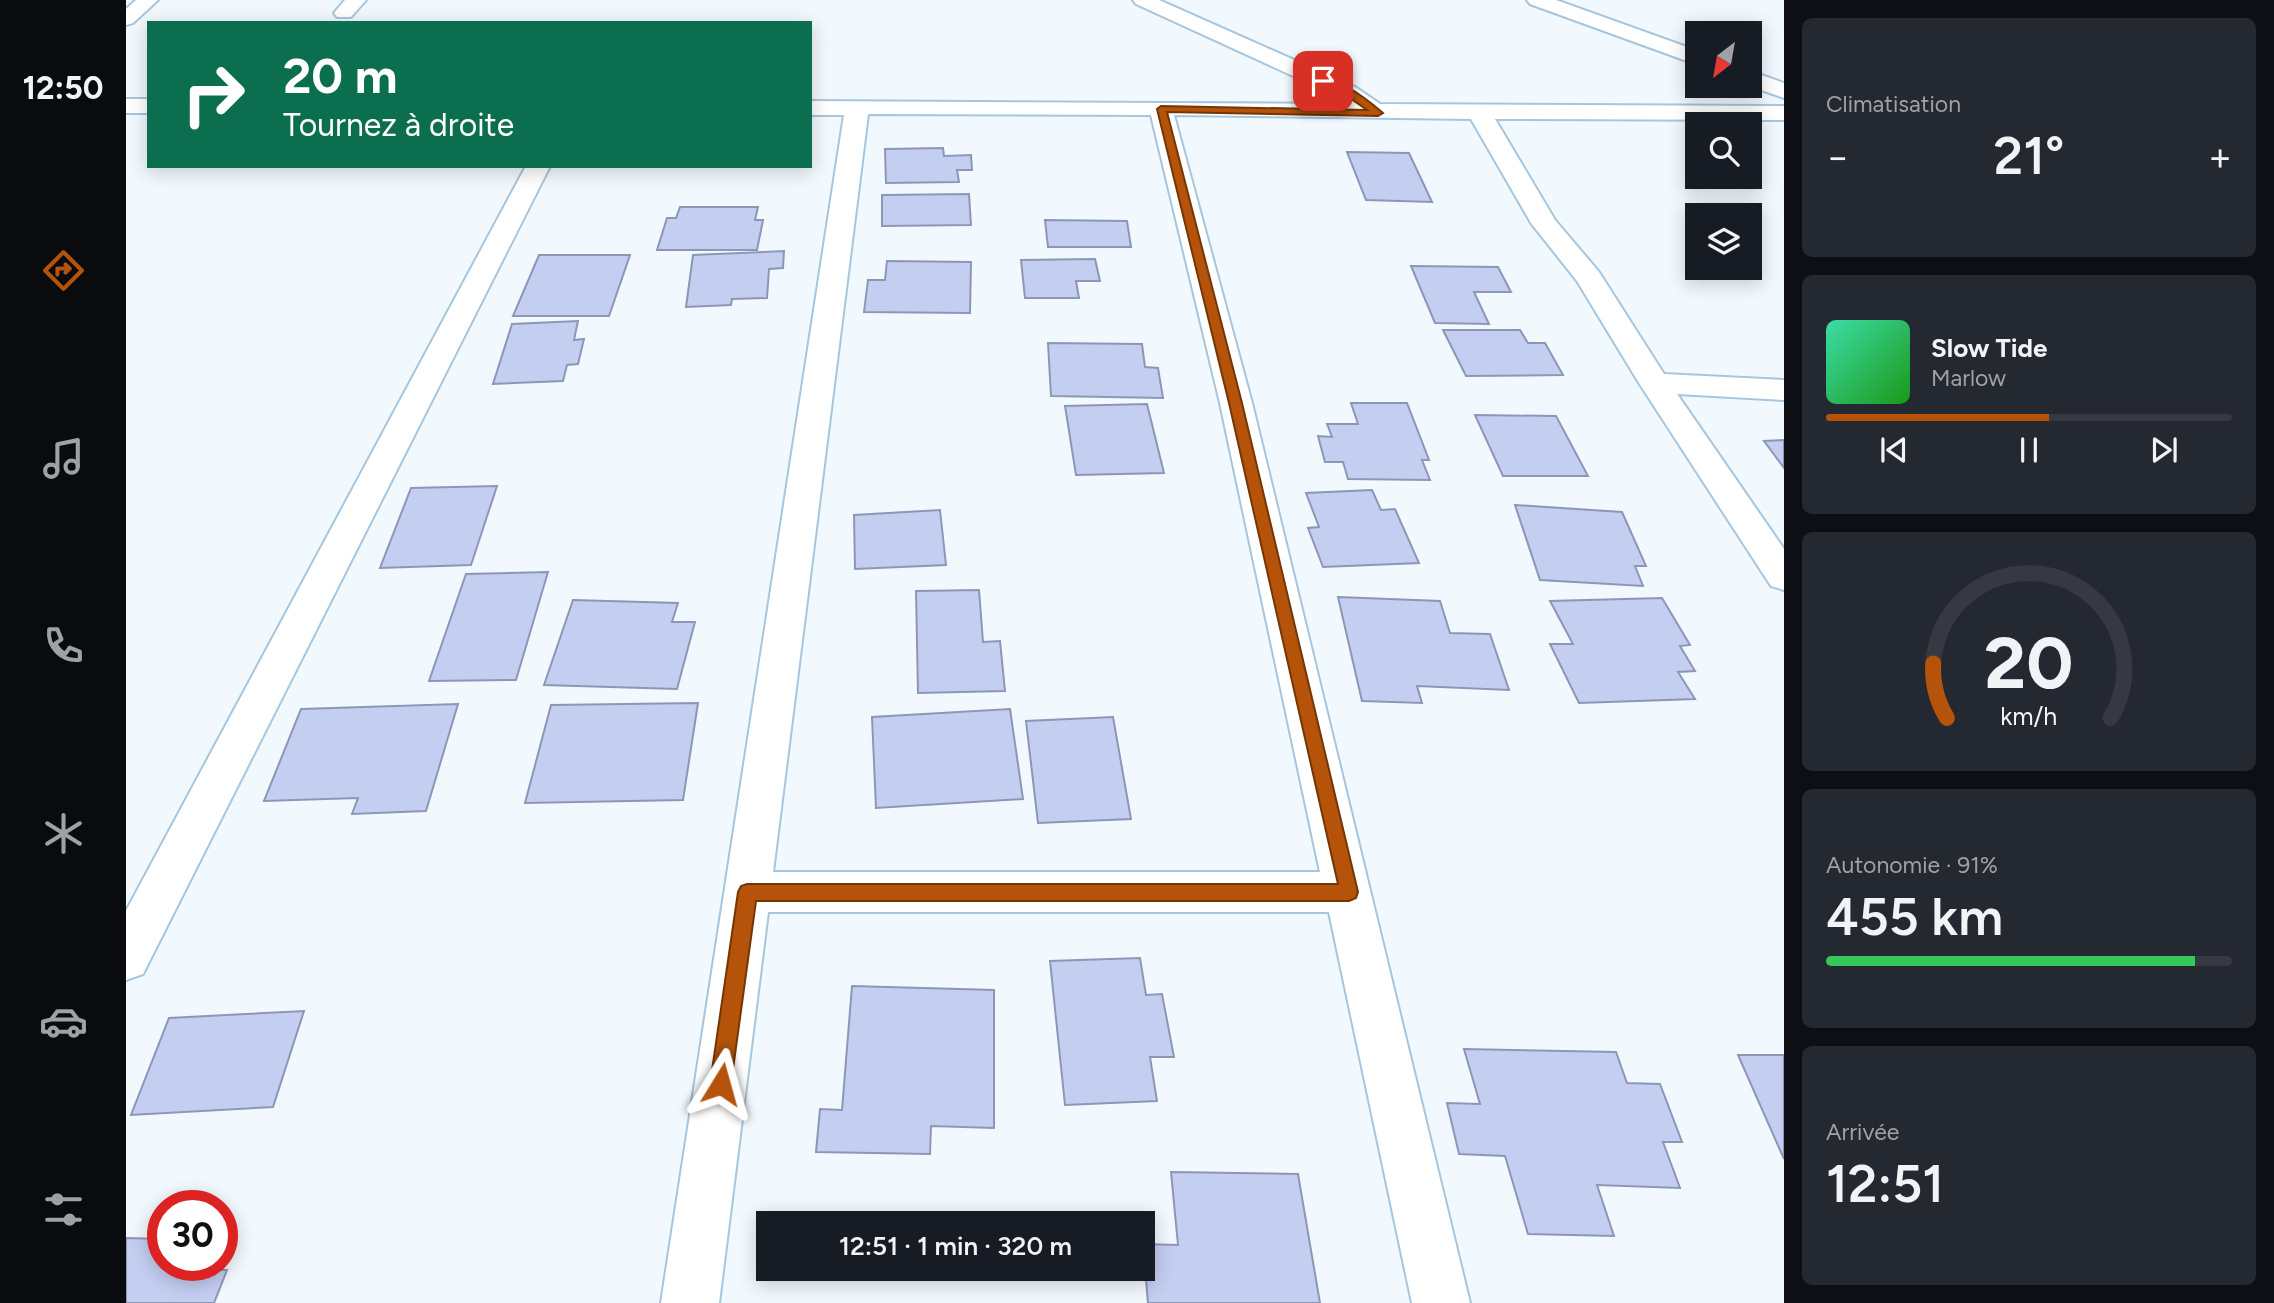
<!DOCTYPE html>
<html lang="fr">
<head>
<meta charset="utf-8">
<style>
	body { margin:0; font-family:Figtree,sans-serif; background:#242831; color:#f1f3f6; height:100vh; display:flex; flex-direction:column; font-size:26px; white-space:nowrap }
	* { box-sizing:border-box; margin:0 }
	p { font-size:23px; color:#9ea1a6 }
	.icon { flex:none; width:38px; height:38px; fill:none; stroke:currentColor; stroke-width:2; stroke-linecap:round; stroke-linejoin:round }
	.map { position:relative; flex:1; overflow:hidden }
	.sheet { display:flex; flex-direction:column; gap:18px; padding:18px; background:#0d0f14; width:490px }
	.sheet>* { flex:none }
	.hud { position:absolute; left:21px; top:21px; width:665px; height:147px; border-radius:0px; box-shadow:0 4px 18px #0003; background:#0b6e4f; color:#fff; overflow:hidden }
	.needle { width:46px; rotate:211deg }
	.tools { position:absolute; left:1559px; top:21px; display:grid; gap:14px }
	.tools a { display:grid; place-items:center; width:77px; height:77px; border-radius:0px; background:#171b24; box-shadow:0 4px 18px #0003; font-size:35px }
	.speed { position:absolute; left:21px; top:1190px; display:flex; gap:14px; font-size:35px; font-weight:700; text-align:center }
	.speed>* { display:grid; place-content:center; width:91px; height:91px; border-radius:50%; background:#171b24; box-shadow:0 4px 18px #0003; line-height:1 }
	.speed .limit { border:10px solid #d22; background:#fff; color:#111 }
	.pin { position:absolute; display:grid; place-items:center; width:60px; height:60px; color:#fff; margin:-30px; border-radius:14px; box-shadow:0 4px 10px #0006 }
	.me { position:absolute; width:77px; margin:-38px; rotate:8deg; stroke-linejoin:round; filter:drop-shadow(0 0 5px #0008) }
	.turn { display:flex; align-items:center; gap:24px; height:147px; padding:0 21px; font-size:32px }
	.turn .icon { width:91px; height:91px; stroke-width:2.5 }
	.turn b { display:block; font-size:49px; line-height:60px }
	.big { font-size:52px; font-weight:600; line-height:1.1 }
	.sheet .card { flex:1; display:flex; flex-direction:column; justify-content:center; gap:10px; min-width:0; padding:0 24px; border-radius:10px; background:#242831 }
	.sheet .dial { align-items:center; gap:0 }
	.dial svg { height:182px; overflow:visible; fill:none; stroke:#363941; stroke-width:7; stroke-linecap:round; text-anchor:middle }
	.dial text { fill:#f1f3f6; stroke:none }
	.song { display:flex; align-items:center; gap:21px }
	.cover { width:84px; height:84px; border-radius:10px; background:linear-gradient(135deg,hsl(160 70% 55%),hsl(120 70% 35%)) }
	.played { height:7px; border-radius:4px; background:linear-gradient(90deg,#b45309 55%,#363941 55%) }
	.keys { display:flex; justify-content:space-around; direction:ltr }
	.heat { display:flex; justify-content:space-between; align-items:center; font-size:38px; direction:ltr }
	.charge { height:10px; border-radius:5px; background:linear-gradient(90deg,#34c759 91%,#363941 0) }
	.trip { position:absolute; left:630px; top:1211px; width:399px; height:70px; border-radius:0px; background:#171b24; box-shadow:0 4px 18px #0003; font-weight:600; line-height:70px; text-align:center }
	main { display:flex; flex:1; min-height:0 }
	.dock { display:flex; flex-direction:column; width:126px; justify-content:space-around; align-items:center; background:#090b0e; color:#9ea1a6 }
	.dock .icon { width:49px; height:49px }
	.dock .active { color:#b45309 }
	.dock b { font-size:32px; color:#f1f3f6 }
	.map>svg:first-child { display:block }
	.building { fill:#c4cef1; stroke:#8d96b7; stroke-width:2 }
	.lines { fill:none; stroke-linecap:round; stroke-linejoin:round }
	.minor-casing { stroke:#a6c6df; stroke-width:4 }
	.major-casing { stroke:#a6c6df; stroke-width:4 }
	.minor { fill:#fff; fill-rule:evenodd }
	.major { fill:#fff; fill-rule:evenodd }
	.route { fill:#b45309; stroke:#753606; stroke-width:2 }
</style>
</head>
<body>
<main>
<nav class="dock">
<b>12:50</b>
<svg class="icon active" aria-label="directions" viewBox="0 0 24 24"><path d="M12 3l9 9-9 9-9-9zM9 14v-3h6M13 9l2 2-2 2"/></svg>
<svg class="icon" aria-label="music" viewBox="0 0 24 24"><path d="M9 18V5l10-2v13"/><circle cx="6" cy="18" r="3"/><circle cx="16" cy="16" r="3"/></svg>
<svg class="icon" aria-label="phone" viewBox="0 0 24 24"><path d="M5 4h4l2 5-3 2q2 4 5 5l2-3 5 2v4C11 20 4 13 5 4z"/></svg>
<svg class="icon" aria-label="climate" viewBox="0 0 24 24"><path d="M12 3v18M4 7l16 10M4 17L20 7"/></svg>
<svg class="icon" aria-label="car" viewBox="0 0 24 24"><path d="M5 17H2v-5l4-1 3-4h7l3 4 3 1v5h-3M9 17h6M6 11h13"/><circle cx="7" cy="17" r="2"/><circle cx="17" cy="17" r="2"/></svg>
<svg class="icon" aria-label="filters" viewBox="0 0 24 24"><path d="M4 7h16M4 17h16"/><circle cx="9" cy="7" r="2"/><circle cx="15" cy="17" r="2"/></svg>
</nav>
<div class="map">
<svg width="1658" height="1303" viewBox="0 0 1658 1303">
	<rect width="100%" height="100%" fill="#f2f9fe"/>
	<g class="building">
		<polygon points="817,148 818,156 845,155 846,170 831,170 833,182 760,183 759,149"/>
		<polygon points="1221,152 1283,153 1306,202 1240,200"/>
		<polygon points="843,194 845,225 756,226 756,195"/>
		<polygon points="554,207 632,207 629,220 637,220 631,250 531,250 541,218 550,218"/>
		<polygon points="919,220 1001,221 1005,247 922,247"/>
		<polygon points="658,251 657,268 643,269 641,298 606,299 605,305 560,307 567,255"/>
		<polygon points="413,255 504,255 483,316 387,316"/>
		<polygon points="969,259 974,281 950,281 953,298 899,298 895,260"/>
		<polygon points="761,261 845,262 844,313 738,312 742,280 759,280"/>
		<polygon points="1285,266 1372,267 1385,292 1348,292 1363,324 1309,323"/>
		<polygon points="452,321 448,340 458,339 452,364 441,365 437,381 367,384 386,324"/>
		<polygon points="1317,330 1394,330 1402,343 1419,343 1437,375 1340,376"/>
		<polygon points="922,343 1016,344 1019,367 1032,368 1037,398 925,396"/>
		<polygon points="1225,403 1281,403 1303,460 1296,460 1304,480 1222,479 1217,462 1199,462 1192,436 1206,437 1201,424 1232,424"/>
		<polygon points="1021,404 1038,473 950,475 939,406"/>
		<polygon points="1349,415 1430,416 1462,476 1377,476"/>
		<polygon points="1658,440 1658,468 1638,441"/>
		<polygon points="371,486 345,565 254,568 285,488"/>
		<polygon points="1246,490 1255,510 1269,509 1293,563 1197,567 1182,528 1193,527 1180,493"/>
		<polygon points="1389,505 1496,512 1520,566 1509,566 1517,586 1414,580"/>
		<polygon points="814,510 820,565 729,569 728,515"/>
		<polygon points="422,572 390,680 303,681 340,574"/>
		<polygon points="853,590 857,642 874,641 879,691 792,693 790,591"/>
		<polygon points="1212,597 1314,601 1324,633 1364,634 1383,690 1291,686 1296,703 1236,701"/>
		<polygon points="1536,598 1564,645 1554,646 1569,671 1552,672 1569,699 1453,703 1424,644 1447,644 1424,601"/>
		<polygon points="447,600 552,603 546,622 569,622 551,689 418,685"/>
		<polygon points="572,703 557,800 399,803 425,705"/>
		<polygon points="332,704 300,811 226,814 232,798 138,801 175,709"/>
		<polygon points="884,709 897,799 750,808 746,717"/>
		<polygon points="987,717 1005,819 912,823 900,721"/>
		<polygon points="1014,958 1020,995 1036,994 1048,1057 1024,1057 1031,1101 939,1105 924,961"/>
		<polygon points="726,986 868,990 868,1128 805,1126 804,1154 690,1152 694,1109 716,1110"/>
		<polygon points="178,1011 147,1107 5,1115 43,1018"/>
		<polygon points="1338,1049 1490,1052 1501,1083 1534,1084 1556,1142 1537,1142 1554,1188 1471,1185 1488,1236 1402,1234 1379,1156 1333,1154 1321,1103 1354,1104"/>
		<polygon points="1612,1055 1658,1055 1658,1159"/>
		<polygon points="1045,1172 1172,1174 1194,1303 1022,1303 1017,1244 1052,1245"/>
		<polygon points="0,1238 37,1239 37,1265 45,1265 44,1269 101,1270 88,1303 0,1303"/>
	</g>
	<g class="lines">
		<g class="minor-casing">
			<g id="minor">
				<polygon points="10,0 32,0 7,23 0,25 0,9"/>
				<polygon points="219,0 240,0 225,17 211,17 208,13"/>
				<path d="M 1007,0 L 1033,0 L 1229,87 L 1254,104 L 1658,106 L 1658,120 L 1369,119 L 1429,220 L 1473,272 L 1538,374 L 1658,380 L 1658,400 L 1551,394 L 1658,549 L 1658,590 L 1645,586 L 1513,383 L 1451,281 L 1405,223 L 1345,119 L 1048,115 L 1126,403 L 1344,1303 L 1286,1303 L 1203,912 L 642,912 L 593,1303 L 535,1303 L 718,115 L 684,115 L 684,101 L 1223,104 L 1213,97 L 1010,4 ZM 742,114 L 1025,115 L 1094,403 L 1194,872 L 647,872 Z"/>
				<rect x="0" y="99" width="23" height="14"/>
				<polygon points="400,166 424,166 17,974 0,980 0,911"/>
			</g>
		</g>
		<g class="major-casing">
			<g id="major">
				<polygon points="1401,0 1430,0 1572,51 1572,65 1404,4"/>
				<polygon points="1624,71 1658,83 1658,98 1624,86"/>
			</g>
		</g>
		<use href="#minor" class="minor"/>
		<use href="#major" class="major"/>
	</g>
	<path class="route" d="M 1194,79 C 1214,78 1242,100 1257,113 L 1252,116 L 1041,112 L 1116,403 L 1232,892 L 1230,898 L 1223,901 L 630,901 L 605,1084 L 602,1091 L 595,1094 L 587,1091 L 584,1084 L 612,892 L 615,886 L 621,884 L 1212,884 L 1103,403 L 1031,109 L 1035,106 L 1241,110 L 1218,94 L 1194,83 Z"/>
</svg>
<div class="tools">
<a><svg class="needle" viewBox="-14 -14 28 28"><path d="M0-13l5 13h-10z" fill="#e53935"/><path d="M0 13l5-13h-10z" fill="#9ea1a6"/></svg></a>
<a><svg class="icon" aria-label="search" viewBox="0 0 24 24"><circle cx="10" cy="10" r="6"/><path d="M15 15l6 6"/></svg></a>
<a><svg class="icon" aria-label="layers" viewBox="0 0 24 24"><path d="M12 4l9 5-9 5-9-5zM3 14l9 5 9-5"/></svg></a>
</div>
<div class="speed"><div class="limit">30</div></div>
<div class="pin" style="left:1197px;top:81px;background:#d93025"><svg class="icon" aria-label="arrive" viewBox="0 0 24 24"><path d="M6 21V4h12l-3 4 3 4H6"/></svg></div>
<svg class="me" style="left:595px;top:1084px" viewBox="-20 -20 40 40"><path d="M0-17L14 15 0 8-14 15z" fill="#b45309" stroke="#fff" stroke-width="4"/></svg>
<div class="trip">12:51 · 1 min · 320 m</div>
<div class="hud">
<div class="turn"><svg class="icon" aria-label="right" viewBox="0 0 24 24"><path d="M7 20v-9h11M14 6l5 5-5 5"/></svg><div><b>20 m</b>Tournez à droite</div></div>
</div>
</div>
<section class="sheet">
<div class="card"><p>Climatisation</p>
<div class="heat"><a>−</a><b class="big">21°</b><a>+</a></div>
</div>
<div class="card">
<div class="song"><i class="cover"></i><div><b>Slow Tide</b><p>Marlow</p></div></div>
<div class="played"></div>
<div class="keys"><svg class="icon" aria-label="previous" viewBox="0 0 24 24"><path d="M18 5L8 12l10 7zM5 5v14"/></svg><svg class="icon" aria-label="pause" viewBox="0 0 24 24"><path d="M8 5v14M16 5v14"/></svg><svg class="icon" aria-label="next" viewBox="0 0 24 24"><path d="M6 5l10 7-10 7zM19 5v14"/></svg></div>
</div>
<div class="card dial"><svg viewBox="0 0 100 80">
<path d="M14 69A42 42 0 1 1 86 69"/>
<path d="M14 69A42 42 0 0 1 8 45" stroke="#b45309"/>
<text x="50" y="56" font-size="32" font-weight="700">20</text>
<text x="50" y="72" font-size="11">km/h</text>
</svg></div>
<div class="card"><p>Autonomie · 91%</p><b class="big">455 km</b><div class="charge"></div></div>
<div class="card"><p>Arrivée</p><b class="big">12:51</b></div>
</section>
</main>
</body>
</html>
